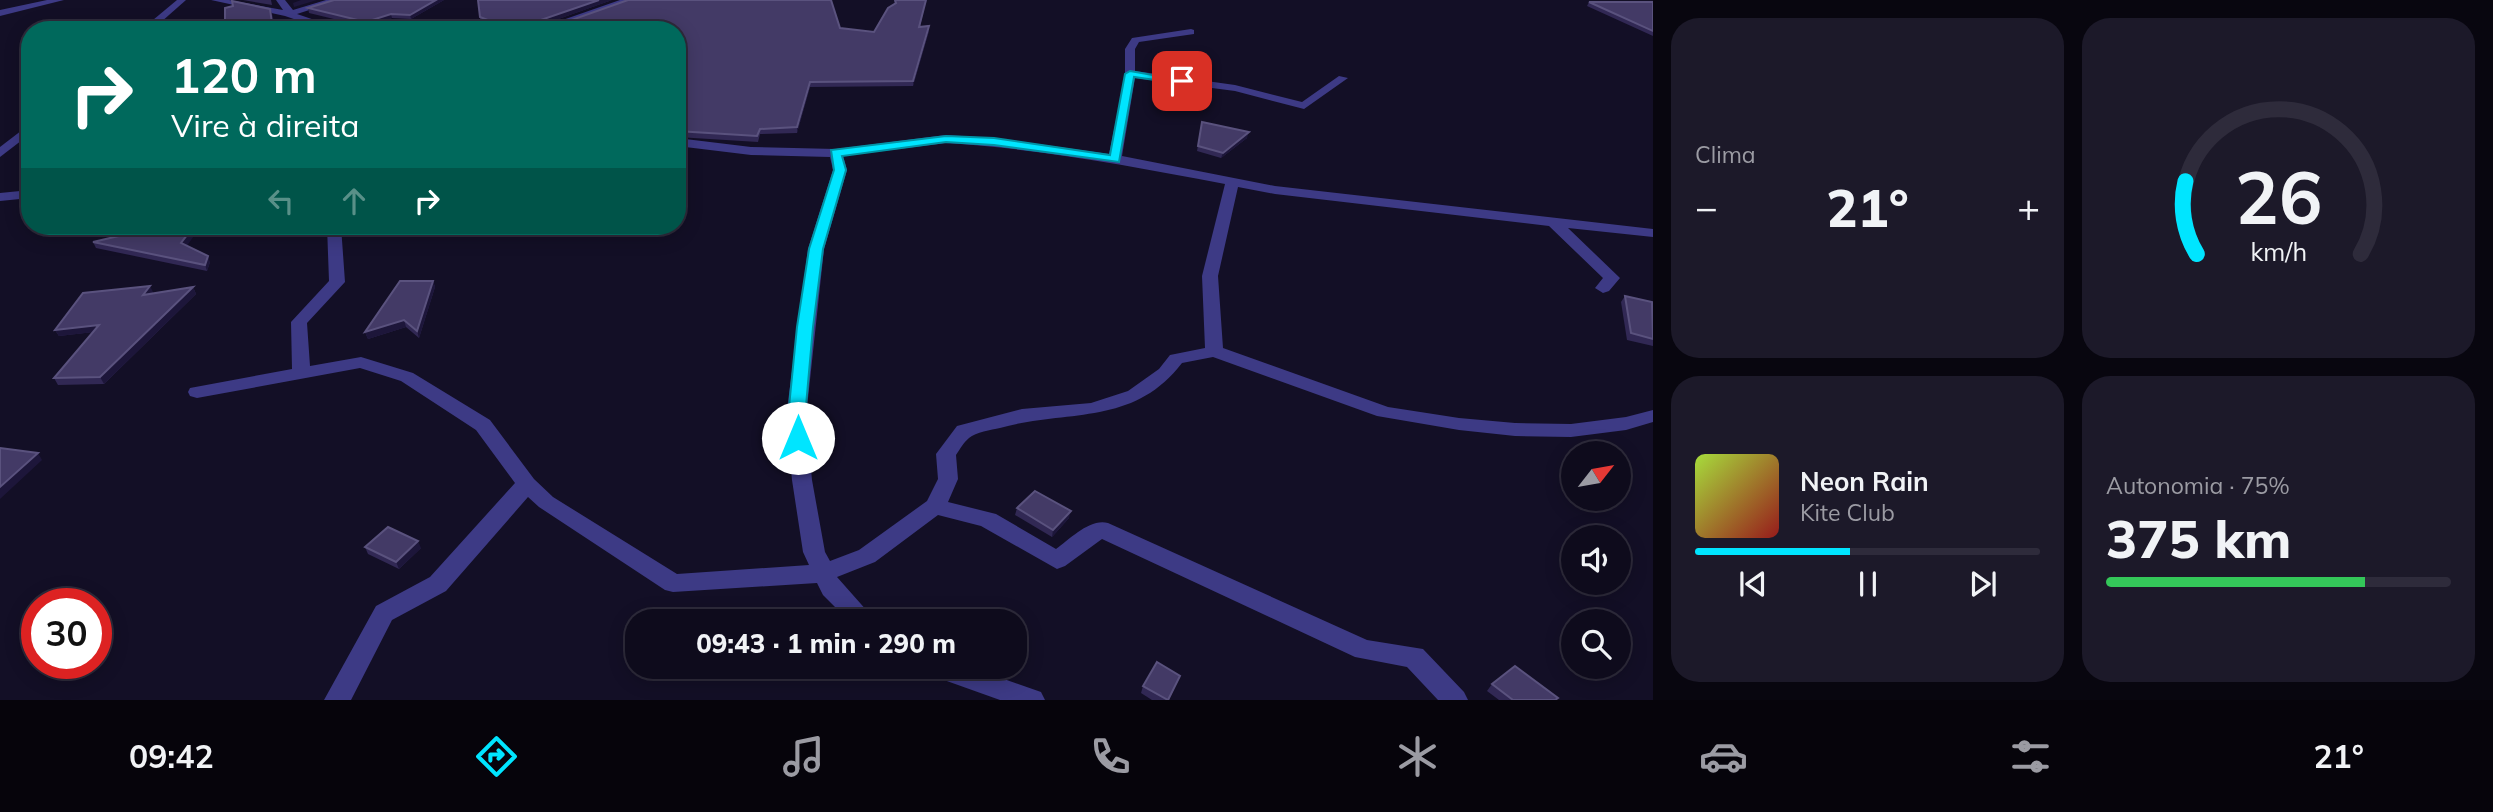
<!DOCTYPE html>
<html lang="pt">
<head>
<meta charset="utf-8">
<style>
	body { margin:0; font-family:Mulish,sans-serif; background:#1c1929; color:#f1f3f6; height:100vh; display:flex; flex-direction:column; font-size:26px; white-space:nowrap }
	* { box-sizing:border-box; margin:0 }
	p { font-size:23px; color:#9b9ba3 }
	.icon { flex:none; width:38px; height:38px; fill:none; stroke:currentColor; stroke-width:2; stroke-linecap:round; stroke-linejoin:round }
	.map { position:relative; flex:1; overflow:hidden }
	.details { display:flex; flex-direction:column; gap:18px; padding:18px; background:#08060f; width:840px }
	.details>* { flex:none }
	.hud { position:absolute; left:21px; top:21px; width:665px; height:214px; border-radius:28px; box-shadow:0 4px 18px #0003,0 0 0 2px #2e2b3b; background:#00695c; color:#fff; overflow:hidden }
	.needle { width:46px; rotate:59deg }
	.tools { position:absolute; left:1561px; top:441px; display:grid; gap:14px }
	.tools a { display:grid; place-items:center; width:70px; height:70px; border-radius:50%; background:#0e0b1c; box-shadow:0 4px 18px #0003,0 0 0 2px #2e2b3b; font-size:35px }
	.speed { position:absolute; left:21px; top:588px; display:flex; gap:14px; font-size:35px; font-weight:700; text-align:center }
	.speed>* { display:grid; place-content:center; width:91px; height:91px; border-radius:50%; background:#0e0b1c; box-shadow:0 4px 18px #0003,0 0 0 2px #2e2b3b; line-height:1 }
	.speed .limit { border:10px solid #d22; background:#fff; color:#111 }
	.pin { position:absolute; display:grid; place-items:center; width:60px; height:60px; color:#fff; margin:-30px; border-radius:14px; box-shadow:0 4px 10px #0006 }
	.me { position:absolute; width:77px; margin:-38px; rotate:0deg; stroke-linejoin:round; filter:drop-shadow(0 0 5px #0008) }
	.turn { display:flex; align-items:center; gap:24px; height:147px; padding:0 35px; font-size:32px }
	.turn .icon { width:91px; height:91px; stroke-width:2.5 }
	.turn b { display:block; font-size:49px; line-height:60px }
	.lanes { display:flex; align-items:center; height:66px; padding:0 35px; background:#0003; justify-content:center; gap:35px; direction:ltr }
	.lanes .off { opacity:.35 }
	.big { font-size:52px; font-weight:800; line-height:1.1 }
	.details .card { flex:1; display:flex; flex-direction:column; justify-content:center; gap:10px; min-width:0; padding:0 24px; border-radius:28px; background:#1c1929 }
	.details .dial { align-items:center; gap:0 }
	.dial svg { height:182px; overflow:visible; fill:none; stroke:#2e2b3b; stroke-width:7; stroke-linecap:round; text-anchor:middle }
	.dial text { fill:#f1f3f6; stroke:none }
	.song { display:flex; align-items:center; gap:21px }
	.cover { width:84px; height:84px; border-radius:10px; background:linear-gradient(135deg,hsl(80 70% 55%),hsl(0 70% 35%)) }
	.played { height:7px; border-radius:4px; background:linear-gradient(90deg,#00e5ff 45%,#2e2b3b 45%) }
	.keys { display:flex; justify-content:space-around; direction:ltr }
	.heat { display:flex; justify-content:space-between; align-items:center; font-size:38px; direction:ltr }
	.charge { height:10px; border-radius:5px; background:linear-gradient(90deg,#34c759 75%,#2e2b3b 0) }
	.details .tiles { flex:1; display:grid; gap:18px; grid-template-columns:repeat(2,1fr) }
	.trip { position:absolute; left:625px; top:609px; width:402px; height:70px; border-radius:28px; background:#0e0b1c; box-shadow:0 4px 18px #0003,0 0 0 2px #2e2b3b; font-weight:800; line-height:70px; text-align:center }
	.tab-bar { display:flex; height:112px; justify-content:space-around; align-items:center; background:#06040b; color:#9b9ba3 }
	.tab-bar .icon { width:49px; height:49px }
	.tab-bar .on { color:#00e5ff }
	.tab-bar b { font-size:32px; color:#f1f3f6 }
	main { display:flex; flex:1; min-height:0 }
	.map>svg:first-child { display:block }
	.lines { fill:none; stroke-linecap:round; stroke-linejoin:round }
	.minor { fill:#3d3a85; fill-rule:evenodd }
	.wall { fill:#312854 }
	.shaded-wall { fill:#1d163a }
	.building { fill:#433a66; stroke:#5a527e; stroke-width:2 }
	.route { fill:#00e5ff; stroke:#0095a6; stroke-width:2 }
</style>
</head>
<body>
<main>
<div class="map">
<svg width="1653" height="700" viewBox="0 0 1653 700">
	<rect width="100%" height="100%" fill="#130f26"/>
	<g class="lines">
		<g class="minor">
			<polygon points="47,0 64,0 0,16 0,10"/>
			<polygon points="177,0 186,0 152,30 141,30"/>
			<polygon points="211,0 229,0 283,10 276,0 285,0 293,10 326,0 340,0 297,14 344,30 326,30 285,16"/>
			<polygon points="620,0 633,0 549,30 534,30"/>
			<polygon points="423,20 426,21 426,25 410,30 394,30"/>
			<path d="M 1191,29 L 1194,30 L 1194,34 L 1139,42 L 1135,49 L 1135,71 L 1235,85 L 1302,102 L 1339,76 L 1348,78 L 1304,109 L 1235,91 L 1135,78 L 1122,156 L 1275,186 L 1653,229 L 1653,237 L 1568,228 L 1620,278 L 1609,291 L 1603,293 L 1595,288 L 1603,278 L 1549,226 L 1275,194 L 1238,187 L 1218,276 L 1223,348 L 1388,407 L 1459,418 L 1515,423 L 1571,424 L 1626,417 L 1653,410 L 1653,422 L 1626,430 L 1571,437 L 1515,436 L 1459,430 L 1377,416 L 1213,357 L 1182,363 C 1133,427 1067,409 1000,428 C 991,430 976,432 969,438 C 964,442 960,449 956,455 L 958,479 L 948,502 L 996,514 L 1056,549 C 1070,539 1090,518 1108,523 L 1367,640 L 1423,649 L 1464,692 L 1468,700 L 1438,700 L 1407,667 L 1355,657 L 1102,539 L 1065,566 L 1057,569 L 981,526 L 938,515 L 875,562 L 837,577 L 876,621 L 849,621 L 823,595 L 817,583 L 673,592 L 665,590 L 539,507 L 528,497 L 446,591 L 392,620 L 351,700 L 324,700 L 376,606 L 430,577 L 515,483 L 476,430 L 401,381 L 360,368 L 197,398 L 190,396 L 188,392 L 190,388 L 292,369 L 291,322 L 329,281 L 327,226 L 341,226 L 345,282 L 307,323 L 310,366 L 361,357 L 413,373 L 490,420 L 534,479 L 553,497 L 677,574 L 809,565 L 803,552 L 792,480 L 786,417 L 808,249 L 833,170 L 830,157 L 751,155 L 677,146 L 677,138 L 751,147 L 836,149 L 946,135 L 994,138 L 1109,154 L 1125,78 L 1125,49 L 1132,38 ZM 946,143 C 1040,149 1132,166 1225,184 L 1202,276 L 1205,348 L 1170,355 L 1159,369 L 1128,391 L 1091,403 L 1022,409 L 957,426 L 936,454 L 938,479 L 927,501 L 859,550 L 830,561 L 825,552 L 812,480 L 806,417 L 824,249 L 847,170 L 843,156 Z"/>
			<polygon points="30,124 30,134 0,157 0,147"/>
			<polygon points="30,190 30,198 0,201 0,193"/>
			<polygon points="926,667 970,667 1041,692 1045,700 1000,700 930,675"/>
		</g>
	</g>
	<g class="wall">
		<polygon points="243,0 271,0 272,5"/>
		<polygon points="444,0 411,19 392,18 367,27 309,13 308,8"/>
		<polygon points="612,0 533,28 840,28 874,32 895,4 894,0 926,0 920,27 929,31 913,86 810,87 797,133 760,134 758,142 677,137 677,30 502,30 480,21 480,17"/>
		<polygon points="1589,2 1653,2 1653,36 1587,6"/>
		<polygon points="1202,122 1247,138 1221,158 1197,151"/>
		<polygon points="127,234 186,246 210,262 207,271 96,248 93,242"/>
		<polygon points="433,281 435,287 419,338 406,327 368,339 365,332"/>
		<polygon points="193,287 196,294 104,384 58,385 54,378 93,332 59,336 55,330 153,292 152,294"/>
		<polygon points="1625,296 1653,308 1653,346 1627,340 1621,302"/>
		<polygon points="1017,508 1069,518 1052,537 1015,515"/>
		<polygon points="365,547 421,548 399,569 368,554"/>
		<polygon points="1180,676 1169,700 1152,700 1141,693 1143,686"/>
		<polygon points="1492,684 1556,700 1499,700 1487,691"/>
	</g>
	<g class="shaded-wall">
		<polygon points="301,0 317,0 294,7 293,3"/>
		<polygon points="436,0 444,0 411,19 410,15"/>
		<polygon points="599,0 612,0 533,28 532,30 532,23"/>
		<polygon points="270,9 273,16 275,30 273,30"/>
		<polygon points="391,14 392,18 367,27 366,22"/>
		<polygon points="929,26 929,31 913,86 913,81"/>
		<polygon points="810,82 810,87 797,133 797,127"/>
		<polygon points="1249,132 1247,138 1221,158 1223,153"/>
		<polygon points="194,226 201,226 184,250 181,243"/>
		<polygon points="208,256 210,262 207,271 205,265"/>
		<polygon points="433,281 435,287 419,338 417,331"/>
		<polygon points="150,286 153,292 146,302 143,295"/>
		<polygon points="193,287 196,294 104,384 100,377"/>
		<polygon points="404,320 406,327 368,339 365,332"/>
		<polygon points="99,325 103,331 59,336 55,330"/>
		<polygon points="38,453 42,460 0,499 0,487"/>
		<polygon points="1071,511 1069,518 1052,537 1053,530"/>
		<polygon points="418,541 421,548 399,569 396,562"/>
	</g>
	<g class="building">
		<polygon points="334,0 436,0 410,15 391,14 366,22 308,8"/>
		<polygon points="478,0 599,0 532,23 531,27 549,28 628,0 831,0 840,28 874,32 888,8 896,3 895,0 926,0 919,27 929,26 913,81 810,82 797,127 760,129 757,136 677,131 677,30 514,30 480,17"/>
		<polygon points="232,1 270,9 273,30 225,30 225,8 233,6"/>
		<polygon points="1589,2 1653,2 1653,31"/>
		<polygon points="1202,122 1249,132 1223,153 1198,146"/>
		<polygon points="133,226 144,226 151,229 164,226 194,226 181,243 208,256 205,265 93,242 127,234"/>
		<polygon points="400,281 433,281 417,331 404,320 365,332"/>
		<polygon points="150,286 143,295 193,287 100,377 54,378 99,325 55,330 83,293"/>
		<polygon points="1625,296 1652,302 1653,339 1631,333"/>
		<polygon points="0,448 38,453 0,487"/>
		<polygon points="1035,491 1071,511 1053,530 1017,508"/>
		<polygon points="388,527 418,541 396,562 365,547"/>
		<polygon points="1157,662 1180,676 1168,700 1143,686"/>
		<polygon points="1515,666 1558,698 1555,700 1513,700 1492,684"/>
	</g>
	<polygon class="route" points="1130,71 1187,81 1182,84 1134,77 1119,162 994,145 946,142 842,156 846,170 823,249 813,327 805,417 807,438 804,442 792,442 788,417 797,327 809,249 834,170 831,150 946,136 994,138 1110,155 1125,74"/>
</svg>
<div class="tools">
<a><svg class="needle" viewBox="-14 -14 28 28"><path d="M0-13l5 13h-10z" fill="#e53935"/><path d="M0 13l5-13h-10z" fill="#9b9ba3"/></svg></a>
<a><svg class="icon" aria-label="sound" viewBox="0 0 24 24"><path d="M4 9h4l5-4v14l-5-4H4zM17 9q2 3 0 6"/></svg></a>
<a><svg class="icon" aria-label="search" viewBox="0 0 24 24"><circle cx="10" cy="10" r="6"/><path d="M15 15l6 6"/></svg></a>
</div>
<div class="speed"><div class="limit">30</div></div>
<div class="pin" style="left:1182px;top:81px;background:#d93025"><svg class="icon" aria-label="arrive" viewBox="0 0 24 24"><path d="M6 21V4h12l-3 4 3 4H6"/></svg></div>
<svg class="me" style="left:798px;top:438px" viewBox="-20 -20 40 40"><circle r="19" fill="#fff"/><path d="M0-13L10 11 0 6-10 11z" fill="#00e5ff"/></svg>
<div class="trip">09:43 · 1 min · 290 m</div>
<div class="hud">
<div class="turn"><svg class="icon" aria-label="right" viewBox="0 0 24 24"><path d="M7 20v-9h11M14 6l5 5-5 5"/></svg><div><b>120 m</b>Vire à direita</div></div>
<div class="lanes"><svg class="icon off" aria-label="left" viewBox="0 0 24 24"><path d="M17 20v-9H6M10 6l-5 5 5 5"/></svg><svg class="icon off" aria-label="ahead" viewBox="0 0 24 24"><path d="M12 20V5M6 11l6-6 6 6"/></svg><svg class="icon" aria-label="right" viewBox="0 0 24 24"><path d="M7 20v-9h11M14 6l5 5-5 5"/></svg></div>
</div>
</div>
<section class="details">
<div class="tiles">
<div class="card"><p>Clima</p>
<div class="heat"><a>−</a><b class="big">21°</b><a>+</a></div>
</div>
<div class="card dial"><svg viewBox="0 0 100 80">
<path d="M14 69A42 42 0 1 1 86 69"/>
<path d="M14 69A42 42 0 0 1 9 37" stroke="#00e5ff"/>
<text x="50" y="56" font-size="32" font-weight="700">26</text>
<text x="50" y="72" font-size="11">km/h</text>
</svg></div>
<div class="card">
<div class="song"><i class="cover"></i><div><b>Neon Rain</b><p>Kite Club</p></div></div>
<div class="played"></div>
<div class="keys"><svg class="icon" aria-label="previous" viewBox="0 0 24 24"><path d="M18 5L8 12l10 7zM5 5v14"/></svg><svg class="icon" aria-label="pause" viewBox="0 0 24 24"><path d="M8 5v14M16 5v14"/></svg><svg class="icon" aria-label="next" viewBox="0 0 24 24"><path d="M6 5l10 7-10 7zM19 5v14"/></svg></div>
</div>
<div class="card"><p>Autonomia · 75%</p><b class="big">375 km</b><div class="charge"></div></div>
</div>
</section>
</main>
<nav class="tab-bar">
<b>09:42</b>
<svg class="icon on" aria-label="directions" viewBox="0 0 24 24"><path d="M12 3l9 9-9 9-9-9zM9 14v-3h6M13 9l2 2-2 2"/></svg>
<svg class="icon" aria-label="music" viewBox="0 0 24 24"><path d="M9 18V5l10-2v13"/><circle cx="6" cy="18" r="3"/><circle cx="16" cy="16" r="3"/></svg>
<svg class="icon" aria-label="phone" viewBox="0 0 24 24"><path d="M5 4h4l2 5-3 2q2 4 5 5l2-3 5 2v4C11 20 4 13 5 4z"/></svg>
<svg class="icon" aria-label="climate" viewBox="0 0 24 24"><path d="M12 3v18M4 7l16 10M4 17L20 7"/></svg>
<svg class="icon" aria-label="car" viewBox="0 0 24 24"><path d="M5 17H2v-5l4-1 3-4h7l3 4 3 1v5h-3M9 17h6M6 11h13"/><circle cx="7" cy="17" r="2"/><circle cx="17" cy="17" r="2"/></svg>
<svg class="icon" aria-label="filters" viewBox="0 0 24 24"><path d="M4 7h16M4 17h16"/><circle cx="9" cy="7" r="2"/><circle cx="15" cy="17" r="2"/></svg>
<b>21°</b>
</nav>
</body>
</html>
